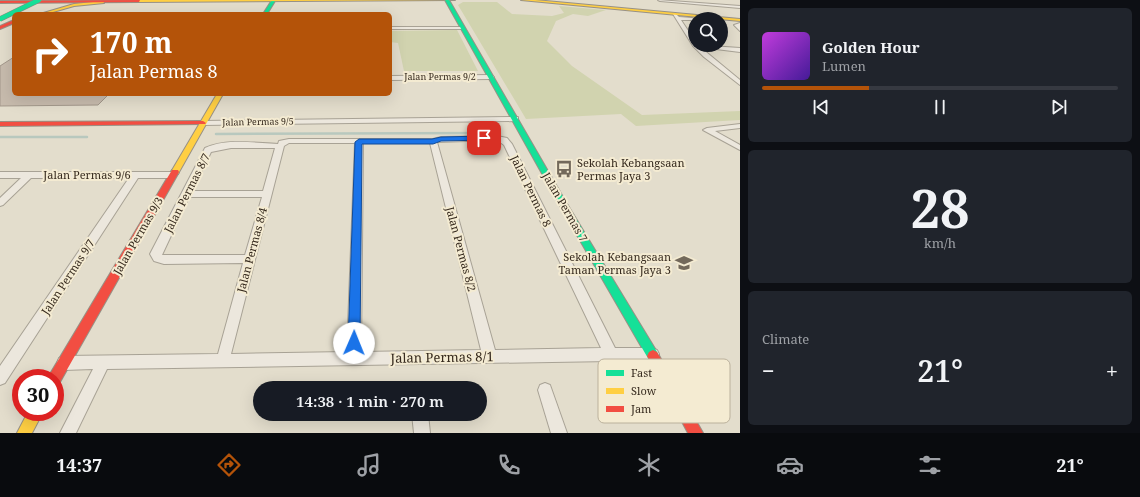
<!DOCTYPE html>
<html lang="en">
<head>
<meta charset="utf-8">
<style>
	body { margin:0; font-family:"Noto Serif",serif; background:#20242c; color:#f1f3f6; height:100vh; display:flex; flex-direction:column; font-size:15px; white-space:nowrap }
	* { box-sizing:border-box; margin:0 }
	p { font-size:13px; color:#9ea1a6 }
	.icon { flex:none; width:22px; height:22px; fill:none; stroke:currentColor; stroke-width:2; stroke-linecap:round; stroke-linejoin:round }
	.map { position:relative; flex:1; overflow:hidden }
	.sheet { display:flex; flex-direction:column; gap:8px; padding:8px; background:#0d0f14; width:400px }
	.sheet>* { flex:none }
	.top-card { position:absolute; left:12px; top:12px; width:380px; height:84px; border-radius:6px; box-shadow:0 4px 16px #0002; background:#b45309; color:#fff; overflow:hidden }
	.buttons { position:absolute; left:688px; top:12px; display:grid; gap:8px }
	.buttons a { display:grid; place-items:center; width:40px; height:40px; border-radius:50%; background:#171b24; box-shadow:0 4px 16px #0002; font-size:20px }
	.speed { position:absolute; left:12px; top:369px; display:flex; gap:8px; font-size:20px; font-weight:700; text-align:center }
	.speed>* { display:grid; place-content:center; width:52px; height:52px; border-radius:50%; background:#171b24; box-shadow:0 4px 16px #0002; line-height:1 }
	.speed .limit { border:6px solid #d22; background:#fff; color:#111 }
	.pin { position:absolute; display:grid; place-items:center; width:34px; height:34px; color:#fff; margin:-17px; border-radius:8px; box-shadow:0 2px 6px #0006 }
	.me { position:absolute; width:44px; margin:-22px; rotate:1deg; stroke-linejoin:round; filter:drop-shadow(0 0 3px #0008) }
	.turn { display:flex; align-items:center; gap:14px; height:84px; padding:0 12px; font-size:18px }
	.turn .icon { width:52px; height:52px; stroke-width:2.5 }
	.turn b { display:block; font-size:28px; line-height:34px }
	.big { font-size:30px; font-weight:600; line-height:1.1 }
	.sheet .widget { flex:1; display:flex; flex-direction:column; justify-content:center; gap:6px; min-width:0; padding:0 14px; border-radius:6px; background:#20242c }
	.sheet .dial { align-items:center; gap:0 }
	.dial b { font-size:52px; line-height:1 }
	.song { display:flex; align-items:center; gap:12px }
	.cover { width:48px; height:48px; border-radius:6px; background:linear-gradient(135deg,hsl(290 70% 55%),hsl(260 70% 35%)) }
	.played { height:4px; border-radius:2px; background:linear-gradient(90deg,#b45309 30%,#363941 30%) }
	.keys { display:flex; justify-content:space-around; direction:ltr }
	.heat { display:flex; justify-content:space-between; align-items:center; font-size:22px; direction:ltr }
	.trip { position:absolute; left:253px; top:381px; width:234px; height:40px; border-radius:20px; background:#171b24; box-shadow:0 4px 16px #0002; font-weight:600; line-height:40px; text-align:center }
	.tab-bar { display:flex; height:64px; justify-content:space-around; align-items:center; background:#090b0e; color:#9ea1a6 }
	.tab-bar .icon { width:28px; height:28px }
	.tab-bar .on { color:#b45309 }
	.tab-bar b { font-size:18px; color:#f1f3f6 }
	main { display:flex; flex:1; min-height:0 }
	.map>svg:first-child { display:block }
	.green { fill:#d1d3af }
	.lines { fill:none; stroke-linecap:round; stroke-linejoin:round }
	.stream { stroke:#b8c8be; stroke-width:2.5 }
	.building { fill:#c7bbad; stroke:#a3988b }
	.street-casing { stroke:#a8a295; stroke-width:2 }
	.fast-casing { stroke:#989185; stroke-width:2 }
	.slow-casing { stroke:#989185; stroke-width:2 }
	.jam-casing { stroke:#989185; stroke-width:2 }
	.street { fill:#ece7dd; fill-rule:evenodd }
	.fast { fill:#16e098; fill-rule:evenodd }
	.slow { fill:#ffcf43; fill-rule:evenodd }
	.jam { fill:#f24e42; fill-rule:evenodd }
	.fast-bridge-casing { stroke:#8e877c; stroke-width:5.5; stroke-linecap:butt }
	.fast-bridge { stroke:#16e098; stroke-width:4.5 }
	.route { fill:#1a73e8; stroke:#114b97 }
	.labels { text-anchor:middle; stroke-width:4; stroke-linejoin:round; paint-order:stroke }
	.far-street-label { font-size:9px; fill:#362a1e; stroke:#f4ebd2 }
	.poi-label { font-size:11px; fill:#362a1e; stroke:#f4ebd2; text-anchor:start }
	.street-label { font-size:11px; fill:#362a1e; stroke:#f4ebd2 }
	.near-street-label { font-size:13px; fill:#362a1e; stroke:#f4ebd2 }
	.key { fill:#f4ebd2; stroke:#bbb19c; stroke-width:1 }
	.key-label { font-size:11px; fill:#362a1e }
</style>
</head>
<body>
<main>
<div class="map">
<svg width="740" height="433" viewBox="0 0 740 433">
	<rect width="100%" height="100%" fill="#e3ddcc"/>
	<g class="green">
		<polygon points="463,2 497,2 512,14 552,16 564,13 559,6 606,10 588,16 573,14 556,21 547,41 572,66 642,115 740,111 740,120 636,126 621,114 526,119 458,5"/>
		<polygon points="457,30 478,71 404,71 398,43 390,42 390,31"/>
	</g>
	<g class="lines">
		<g class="stream">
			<polyline points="216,134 488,133"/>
			<polyline points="0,137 87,137"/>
		</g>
	</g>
	<polygon class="building" points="14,57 14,94 109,94 98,105 0,106 0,66"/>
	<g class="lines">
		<g class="street-casing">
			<g id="street">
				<polygon points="658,0 740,6 740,8 660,1"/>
				<polygon points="675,13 679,17 692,18 695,20 695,24 691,20 681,20 695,41 695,45 740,48 740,52 700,47 740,80 740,85 704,57 693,46 673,14"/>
				<polygon points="740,23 740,31 734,25"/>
				<polygon points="390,27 462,27 464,28 462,29 390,29"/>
				<polygon points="390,76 491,75 494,77 491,79 390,80"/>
				<polygon points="515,117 518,117 518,121 203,125 199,123 203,121"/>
				<polygon points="740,124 740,128 715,131 740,145 740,150 703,130 707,128"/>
				<path d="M 497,136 L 507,138 L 512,144 L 615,348 L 652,348 L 657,350 L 659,354 L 657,358 L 652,360 L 611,361 L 107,369 L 76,433 L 60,433 L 93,369 L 64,370 L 59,368 L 57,363 L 59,358 L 64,356 L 218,354 L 243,263 L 164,264 L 154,261 L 150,254 L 205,148 C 227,138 254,143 278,144 L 279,141 L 289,139 L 433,139 L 441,137 ZM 497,140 L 504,145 L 601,348 L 495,350 L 437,142 ZM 289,143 L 355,143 L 347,352 L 231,354 L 284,146 ZM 363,143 L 430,143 L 481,350 L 361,352 ZM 231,148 L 275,148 L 263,191 L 192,191 L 211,152 ZM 189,197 L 262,197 L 245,255 L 162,255 Z"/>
				<polygon points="0,172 173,172 177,175 173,178 138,178 5,383 0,385 0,366 129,178 31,178 3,205 0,206 0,198 21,178 0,178"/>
				<polygon points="545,383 550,385 567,433 551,433 538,390 540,385"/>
				<polygon points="412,414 428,414 430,433 414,433"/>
			</g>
		</g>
		<g class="fast-casing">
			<g id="fast">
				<polygon points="273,0 275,1 267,14 263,14 272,0"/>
				<polygon points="445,0 449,0 567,204 657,352 659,356 657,360 653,362 649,360 559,204"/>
			</g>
		</g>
		<g class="slow-casing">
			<g id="slow">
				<polygon points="139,0 455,0 139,2 137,1"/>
				<polygon points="521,0 535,0 740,19 740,21"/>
				<polygon points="103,1 104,3 74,6 46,14 40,14 74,4"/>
				<polygon points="217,94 223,94 179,172 178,174 172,174 171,172"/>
				<polygon points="28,412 43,412 32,433 17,433"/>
			</g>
		</g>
		<g class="jam-casing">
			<g id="jam">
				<polygon points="140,0 139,2 0,3 0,1"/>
				<polygon points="14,20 14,23 0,29 0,26"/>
				<polygon points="203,121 206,123 205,124 0,126 0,122"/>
				<polygon points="172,170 178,170 179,172 60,382 55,384 55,378 49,378 50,374"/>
				<polygon points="653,350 657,352 703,433 688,433 647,356 649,352"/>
			</g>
		</g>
		<use href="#street" class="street"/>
		<use href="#fast" class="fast"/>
		<use href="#slow" class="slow"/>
		<use href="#jam" class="jam"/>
		<g class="fast-bridge-casing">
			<polyline id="fast-bridge" points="0,19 39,0"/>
		</g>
		<use href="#fast-bridge" class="fast-bridge"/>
	</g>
	<polygon class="route" points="484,136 486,137 486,140 441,141 433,144 362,144 360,343 358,347 354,349 350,347 348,343 355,142 359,139 432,139 441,137"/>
	<defs>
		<g id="bus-bare" transform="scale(1.38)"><path d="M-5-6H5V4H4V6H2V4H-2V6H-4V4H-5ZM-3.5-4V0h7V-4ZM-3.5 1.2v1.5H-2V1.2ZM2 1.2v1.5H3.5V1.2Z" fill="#73695b" stroke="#f4ebd2" stroke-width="2.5" paint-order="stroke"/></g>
		<g id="school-bare" transform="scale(1.38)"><path d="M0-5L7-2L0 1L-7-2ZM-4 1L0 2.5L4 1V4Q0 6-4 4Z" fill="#73695b" stroke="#f4ebd2" stroke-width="2.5" paint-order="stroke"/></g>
	</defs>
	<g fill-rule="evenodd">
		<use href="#bus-bare" x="564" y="169"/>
		<use href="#school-bare" x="684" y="263"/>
	</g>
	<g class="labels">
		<g class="far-street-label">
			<text x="440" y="80">Jalan Permas 9/2</text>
			<text transform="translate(258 122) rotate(-1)" y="3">Jalan Permas 9/5</text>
		</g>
		<g class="poi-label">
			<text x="577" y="167">Sekolah Kebangsaan<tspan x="577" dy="13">Permas Jaya 3</tspan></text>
			<text x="671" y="261" text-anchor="end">Sekolah Kebangsaan<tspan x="671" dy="13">Taman Permas Jaya 3</tspan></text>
		</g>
		<g class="street-label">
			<text x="87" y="179">Jalan Permas 9/6</text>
			<text transform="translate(531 191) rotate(64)" y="4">Jalan Permas 8</text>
			<text transform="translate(187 193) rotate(-63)" y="4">Jalan Permas 8/7</text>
			<text transform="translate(565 207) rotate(60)" y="4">Jalan Permas 7</text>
			<text transform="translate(138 236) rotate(-60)" y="4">Jalan Permas 9/3</text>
			<text transform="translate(461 249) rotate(75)" y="4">Jalan Permas 8/2</text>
			<text transform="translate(252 250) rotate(-75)" y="4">Jalan Permas 8/4</text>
			<text transform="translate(68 277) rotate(-57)" y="4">Jalan Permas 9/7</text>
		</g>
		<g class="near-street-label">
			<text transform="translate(442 357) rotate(-1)" y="5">Jalan Permas 8/1</text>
		</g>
	</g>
	<rect x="598" y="359" width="132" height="64" rx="6" class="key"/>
	<rect x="606" y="370" width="18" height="6" fill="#16e098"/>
	<rect x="606" y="388" width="18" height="6" fill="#ffcf43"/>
	<rect x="606" y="406" width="18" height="6" fill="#f24e42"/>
	<g class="key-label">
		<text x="631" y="377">Fast</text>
		<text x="631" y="395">Slow</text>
		<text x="631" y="413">Jam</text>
	</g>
</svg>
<div class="buttons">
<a><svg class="icon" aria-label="search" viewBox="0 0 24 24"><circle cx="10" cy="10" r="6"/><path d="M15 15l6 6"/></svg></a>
</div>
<div class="speed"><div class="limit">30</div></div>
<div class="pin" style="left:484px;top:138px;background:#d93025"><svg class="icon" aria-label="arrive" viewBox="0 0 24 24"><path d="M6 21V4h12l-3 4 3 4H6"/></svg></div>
<svg class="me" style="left:354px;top:343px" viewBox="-20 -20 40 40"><circle r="19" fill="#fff"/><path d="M0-13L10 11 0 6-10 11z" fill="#1a73e8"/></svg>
<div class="trip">14:38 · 1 min · 270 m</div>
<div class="top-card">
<div class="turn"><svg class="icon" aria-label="right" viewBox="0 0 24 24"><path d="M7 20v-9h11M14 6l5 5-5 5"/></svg><div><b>170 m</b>Jalan Permas 8</div></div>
</div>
</div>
<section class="sheet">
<div class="widget">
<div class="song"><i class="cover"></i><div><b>Golden Hour</b><p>Lumen</p></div></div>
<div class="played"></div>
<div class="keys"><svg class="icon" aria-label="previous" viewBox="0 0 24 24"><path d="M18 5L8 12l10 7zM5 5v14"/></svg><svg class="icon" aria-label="pause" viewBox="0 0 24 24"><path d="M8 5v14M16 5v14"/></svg><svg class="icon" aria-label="next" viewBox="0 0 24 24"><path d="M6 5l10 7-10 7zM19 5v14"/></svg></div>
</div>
<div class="widget dial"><b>28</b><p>km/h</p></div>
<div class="widget"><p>Climate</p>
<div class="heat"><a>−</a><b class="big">21°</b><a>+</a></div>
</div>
</section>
</main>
<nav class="tab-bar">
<b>14:37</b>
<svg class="icon on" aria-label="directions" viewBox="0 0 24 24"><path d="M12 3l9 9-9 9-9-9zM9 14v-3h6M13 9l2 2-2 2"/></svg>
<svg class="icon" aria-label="music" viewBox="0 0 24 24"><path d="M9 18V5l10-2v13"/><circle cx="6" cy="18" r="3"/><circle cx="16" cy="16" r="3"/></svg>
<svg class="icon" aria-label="phone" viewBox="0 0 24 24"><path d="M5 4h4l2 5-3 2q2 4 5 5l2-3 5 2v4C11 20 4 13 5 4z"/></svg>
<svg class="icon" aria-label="climate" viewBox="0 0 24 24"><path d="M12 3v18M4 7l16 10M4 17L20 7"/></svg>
<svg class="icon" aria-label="car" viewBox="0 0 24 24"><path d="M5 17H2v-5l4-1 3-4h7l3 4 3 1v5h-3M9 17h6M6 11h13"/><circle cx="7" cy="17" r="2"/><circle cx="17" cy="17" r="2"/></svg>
<svg class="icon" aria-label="filters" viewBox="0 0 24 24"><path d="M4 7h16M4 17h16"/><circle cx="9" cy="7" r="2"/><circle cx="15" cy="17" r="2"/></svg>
<b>21°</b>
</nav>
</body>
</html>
